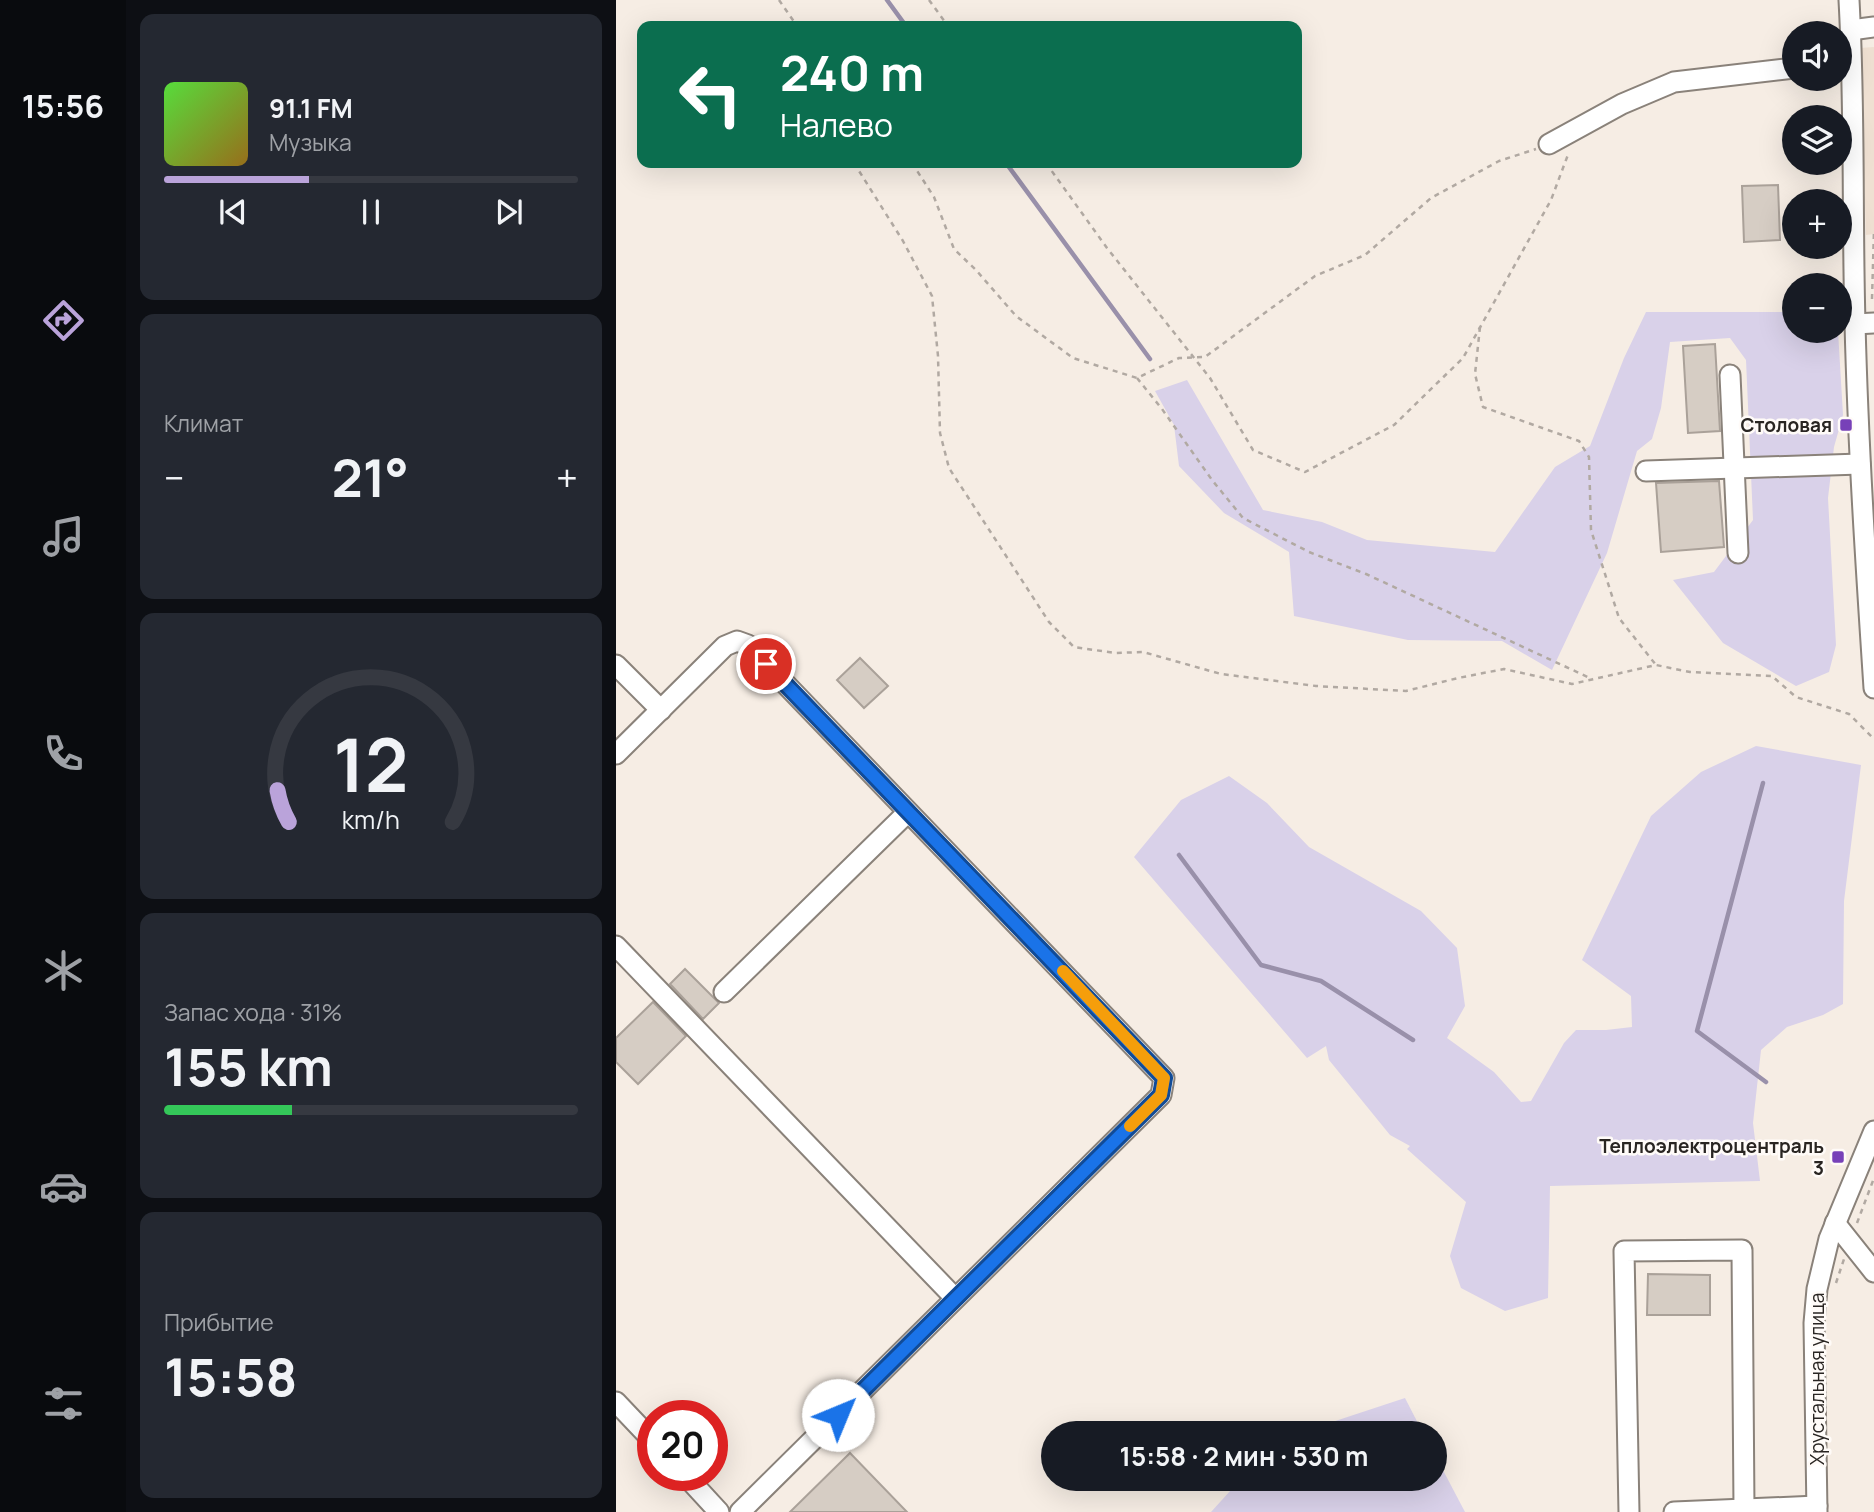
<!DOCTYPE html>
<html lang="ru">
<head>
<meta charset="utf-8">
<style>
	body { margin:0; font-family:Manrope,sans-serif; background:#242831; color:#f1f3f6; height:100vh; display:flex; flex-direction:column; font-size:26px; white-space:nowrap }
	* { box-sizing:border-box; margin:0 }
	p { font-size:23px; color:#9ea1a6 }
	.icon { flex:none; width:38px; height:38px; fill:none; stroke:currentColor; stroke-width:2; stroke-linecap:round; stroke-linejoin:round }
	.map { position:relative; flex:1; overflow:hidden }
	.panel { display:flex; flex-direction:column; gap:14px; padding:14px; background:#0d0f14; width:490px }
	.panel>* { flex:none }
	.top-card { position:absolute; left:21px; top:21px; width:665px; height:147px; border-radius:14px; box-shadow:0 7px 28px #0002; background:#0b6e4f; color:#fff; overflow:hidden }
	.controls { position:absolute; left:1166px; top:21px; display:grid; gap:14px }
	.controls a { display:grid; place-items:center; width:70px; height:70px; border-radius:50%; background:#171b24; box-shadow:0 7px 28px #0002; font-size:35px }
	.speed { position:absolute; left:21px; top:1400px; display:flex; gap:14px; font-size:35px; font-weight:700; text-align:center }
	.speed>* { display:grid; place-content:center; width:91px; height:91px; border-radius:50%; background:#171b24; box-shadow:0 7px 28px #0002; line-height:1 }
	.speed .limit { border:10px solid #d22; background:#fff; color:#111 }
	.pin { position:absolute; display:grid; place-items:center; width:60px; height:60px; color:#fff; margin:-30px; border:4px solid #fff; border-radius:50%; box-shadow:0 2px 7px #0007 }
	.me { position:absolute; width:77px; margin:-38px; rotate:45deg; stroke-linejoin:round; filter:drop-shadow(0 0 5px #0008) }
	.turn { display:flex; align-items:center; gap:24px; height:147px; padding:0 28px; font-size:32px }
	.turn .icon { width:91px; height:91px; stroke-width:2.5 }
	.turn b { display:block; font-size:49px; line-height:60px }
	.big { font-size:52px; font-weight:700; line-height:1.1 }
	.panel .widget { flex:1; display:flex; flex-direction:column; justify-content:center; gap:10px; min-width:0; padding:0 24px; border-radius:14px; background:#242831 }
	.panel .dial { align-items:center; gap:0 }
	.dial svg { height:182px; overflow:visible; fill:none; stroke:#363941; stroke-width:7; stroke-linecap:round; text-anchor:middle }
	.dial text { fill:#f1f3f6; stroke:none }
	.song { display:flex; align-items:center; gap:21px }
	.cover { width:84px; height:84px; border-radius:10px; background:linear-gradient(135deg,hsl(110 70% 55%),hsl(40 70% 35%)) }
	.played { height:7px; border-radius:4px; background:linear-gradient(90deg,#baa3da 35%,#363941 35%) }
	.keys { display:flex; justify-content:space-around; direction:ltr }
	.heat { display:flex; justify-content:space-between; align-items:center; font-size:38px; direction:ltr }
	.charge { height:10px; border-radius:5px; background:linear-gradient(90deg,#34c759 31%,#363941 0) }
	.trip { position:absolute; left:425px; top:1421px; width:406px; height:70px; border-radius:35px; background:#171b24; box-shadow:0 7px 28px #0002; font-weight:700; line-height:70px; text-align:center }
	main { display:flex; flex:1; min-height:0 }
	.tab-bar { display:flex; flex-direction:column; width:126px; justify-content:space-around; align-items:center; background:#090b0e; color:#9ea1a6 }
	.tab-bar .icon { width:49px; height:49px }
	.tab-bar .current { color:#baa3da }
	.tab-bar b { font-size:32px; color:#f1f3f6 }
	.map>svg:first-child { display:block }
	.built { fill:#efe0d2 }
	.green { fill:#d9d1e9 }
	.lines { fill:none; stroke-linecap:round; stroke-linejoin:round }
	.stream { stroke:#9990aa; stroke-width:4.5 }
	.building { fill:#d6cdc4; stroke:#aaa199; stroke-width:2 }
	.minor-casing { stroke:#8a827a; stroke-width:23 }
	.path { stroke:#b1a9a2; stroke-width:2.5; stroke-dasharray:5 5; stroke-linecap:butt }
	.minor { stroke:#fff; stroke-width:19 }
	.route-casing { stroke:#114b97; stroke-width:18 }
	.route { stroke:#1a73e8; stroke-width:12 }
	.slow { stroke:#f59e0b; stroke-width:12 }
	.poi-dot { fill:#7741b8; stroke:#fffbf8; stroke-width:2.5 }
	.labels { text-anchor:middle; stroke-width:5; stroke-linejoin:round; paint-order:stroke }
	.poi-label { font-size:19px; font-weight:bold; fill:#292522; stroke:#fffbf8; text-anchor:end }
	.street-label { font-size:19px; fill:#292522; stroke:#fffbf8 }
</style>
</head>
<body>
<main>
<nav class="tab-bar">
<b>15:56</b>
<svg class="icon current" aria-label="directions" viewBox="0 0 24 24"><path d="M12 3l9 9-9 9-9-9zM9 14v-3h6M13 9l2 2-2 2"/></svg>
<svg class="icon" aria-label="music" viewBox="0 0 24 24"><path d="M9 18V5l10-2v13"/><circle cx="6" cy="18" r="3"/><circle cx="16" cy="16" r="3"/></svg>
<svg class="icon" aria-label="phone" viewBox="0 0 24 24"><path d="M5 4h4l2 5-3 2q2 4 5 5l2-3 5 2v4C11 20 4 13 5 4z"/></svg>
<svg class="icon" aria-label="climate" viewBox="0 0 24 24"><path d="M12 3v18M4 7l16 10M4 17L20 7"/></svg>
<svg class="icon" aria-label="car" viewBox="0 0 24 24"><path d="M5 17H2v-5l4-1 3-4h7l3 4 3 1v5h-3M9 17h6M6 11h13"/><circle cx="7" cy="17" r="2"/><circle cx="17" cy="17" r="2"/></svg>
<svg class="icon" aria-label="filters" viewBox="0 0 24 24"><path d="M4 7h16M4 17h16"/><circle cx="9" cy="7" r="2"/><circle cx="15" cy="17" r="2"/></svg>
</nav>
<section class="panel">
<div class="widget">
<div class="song"><i class="cover"></i><div><b>91.1 FM</b><p>Музыка</p></div></div>
<div class="played"></div>
<div class="keys"><svg class="icon" aria-label="previous" viewBox="0 0 24 24"><path d="M18 5L8 12l10 7zM5 5v14"/></svg><svg class="icon" aria-label="pause" viewBox="0 0 24 24"><path d="M8 5v14M16 5v14"/></svg><svg class="icon" aria-label="next" viewBox="0 0 24 24"><path d="M6 5l10 7-10 7zM19 5v14"/></svg></div>
</div>
<div class="widget"><p>Климат</p>
<div class="heat"><a>−</a><b class="big">21°</b><a>+</a></div>
</div>
<div class="widget dial"><svg viewBox="0 0 100 80">
<path d="M14 69A42 42 0 1 1 86 69"/>
<path d="M14 69A42 42 0 0 1 9 55" stroke="#baa3da"/>
<text x="50" y="56" font-size="32" font-weight="700">12</text>
<text x="50" y="72" font-size="11">km/h</text>
</svg></div>
<div class="widget"><p>Запас хода · 31%</p><b class="big">155 km</b><div class="charge"></div></div>
<div class="widget"><p>Прибытие</p><b class="big">15:58</b></div>
</section>
<div class="map">
<svg width="1258" height="1512" viewBox="0 0 1258 1512">
	<rect width="100%" height="100%" fill="#f6ede4"/>
	<polygon class="built" points="1258,47 1258,234 1250,235 1244,48"/>
	<g class="green">
		<polygon points="1030,312 1178,312 1178,331 1222,331 1227,415 1218,447 1212,498 1220,645 1213,672 1180,686 1107,643 1057,580 1098,572 1137,520 1130,360 1114,338 1054,342 1045,408 1036,439 1021,451 991,553 936,670 886,641 792,640 678,616 673,552 608,513 563,466 558,425 539,391 571,380 647,510 706,522 751,540 879,552 939,467 974,446 1008,358"/>
		<polygon points="1140,746 1245,765 1228,901 1227,1004 1207,1015 1171,1027 1145,1050 1137,1123 1144,1181 934,1186 932,1298 889,1311 845,1288 834,1256 850,1202 791,1149 794,1146 774,1135 713,1060 710,1046 691,1058 518,857 565,800 613,776 651,803 693,847 805,911 841,948 849,1006 831,1038 878,1072 905,1102 915,1101 948,1043 960,1030 990,1030 1016,1027 1015,996 966,960 1035,816 1085,772"/>
		<polygon points="789,1398 807,1433 686,1433 689,1431"/>
		<polygon points="819,1455 849,1512 595,1512 625,1479 819,1479"/>
	</g>
	<g class="lines">
		<g class="stream">
			<polyline points="271,0 290,26"/>
			<polyline points="390,163 534,359"/>
			<polyline points="1147,783 1081,1031 1150,1082"/>
			<polyline points="563,855 645,965 705,981 797,1040"/>
		</g>
	</g>
	<g class="building">
		<polygon points="1162,185 1164,240 1128,242 1126,186"/>
		<polygon points="1099,344 1104,431 1072,433 1067,346"/>
		<polygon points="1103,481 1108,547 1045,552 1040,483"/>
		<polygon points="244,658 272,686 248,708 221,680"/>
		<polygon points="69,969 103,1003 87,1019 54,984"/>
		<polygon points="37,1002 70,1036 22,1084 0,1062 0,1038"/>
		<polygon points="1032,1274 1094,1275 1094,1315 1031,1315"/>
		<polygon points="234,1453 291,1512 174,1512"/>
	</g>
	<g class="lines">
		<g class="minor-casing">
			<g id="minor">
				<path d="M 1233,0 C 1239,108 1236,215 1239,323 C 1242,445 1250,567 1258,688"/>
				<polyline points="1235,30 1258,27"/>
				<polyline points="933,144 1006,104 1058,82 1178,68"/>
				<polyline points="1239,324 1258,323"/>
				<polyline points="1114,375 1122,553"/>
				<polyline points="1030,471 1244,464"/>
				<polyline points="0,665 45,710"/>
				<polyline points="0,754 109,646 121,641 132,645 548,1078 545,1095 124,1512"/>
				<polyline points="0,946 339,1298"/>
				<polyline points="108,992 292,812"/>
				<polyline points="1219,1223 1258,1272"/>
				<polyline points="0,1402 37,1441"/>
				<polyline points="69,1475 103,1512"/>
				<polyline points="1013,1512 1008,1251 1126,1250 1128,1509"/>
				<polyline points="1058,1512 1201,1506"/>
				<polyline points="1201,1512 1198,1323 1201,1289 1213,1239 1258,1131"/>
			</g>
		</g>
		<g class="path">
			<polyline points="163,0 181,26"/>
			<polyline points="313,0 332,26"/>
			<polyline points="238,163 287,241 316,296 322,356 324,433 333,468 433,622 458,647 499,653 527,652 605,674 700,686 790,691 842,678 888,669 956,684 1040,665 1074,672 1156,676 1180,697 1233,714 1258,739"/>
			<polyline points="296,163 318,197 338,249 360,270 400,316 457,358 521,378 563,358 589,357 699,276 749,255 815,198 883,161 920,149"/>
			<polyline points="430,163 491,248 594,378 637,450 689,472 778,425 847,358 935,200 953,152"/>
			<polyline points="1256,299 1258,230"/>
			<polyline points="864,327 859,374 867,407 963,441 973,457 975,530 1003,618 1040,665"/>
			<polyline points="521,378 546,409 596,480 627,518 693,552 750,574 976,679"/>
			<polyline points="1241,1223 1258,1178"/>
			<polyline points="1220,1283 1228,1259"/>
		</g>
		<use href="#minor" class="minor"/>
	</g>
	<g class="lines">
		<g class="route-casing">
			<polyline id="route" points="150,664 548,1078 545,1095 222,1415"/>
		</g>
		<use href="#route" class="route"/>
		<polyline class="slow" points="447,971 548,1078 545,1095 514,1126"/>
	</g>
	<g class="poi-dot">
		<rect x="1223" y="418" width="14" height="14" rx="3.5"/>
		<rect x="1215" y="1150" width="14" height="14" rx="3.5"/>
	</g>
	<g class="labels">
		<g class="poi-label">
			<text x="1216" y="432">Столовая</text>
			<text x="1208" y="1153">Теплоэлектроцентраль<tspan x="1208" dy="22">3</tspan></text>
		</g>
		<g class="street-label">
			<text transform="translate(1201 1379) rotate(-90)" y="7">Хрустальная улица</text>
		</g>
	</g>
</svg>
<div class="controls">
<a><svg class="icon" aria-label="sound" viewBox="0 0 24 24"><path d="M4 9h4l5-4v14l-5-4H4zM17 9q2 3 0 6"/></svg></a>
<a><svg class="icon" aria-label="layers" viewBox="0 0 24 24"><path d="M12 4l9 5-9 5-9-5zM3 14l9 5 9-5"/></svg></a>
<a>+</a>
<a>−</a>
</div>
<div class="speed"><div class="limit">20</div></div>
<div class="pin" style="left:150px;top:664px;background:#d93025"><svg class="icon" aria-label="arrive" viewBox="0 0 24 24"><path d="M6 21V4h12l-3 4 3 4H6"/></svg></div>
<svg class="me" style="left:222px;top:1415px" viewBox="-20 -20 40 40"><circle r="19" fill="#fff"/><path d="M0-13L10 11 0 6-10 11z" fill="#1a73e8"/></svg>
<div class="trip">15:58 · 2 мин · 530 m</div>
<div class="top-card">
<div class="turn"><svg class="icon" aria-label="left" viewBox="0 0 24 24"><path d="M17 20v-9H6M10 6l-5 5 5 5"/></svg><div><b>240 m</b>Налево</div></div>
</div>
</div>
</main>
</body>
</html>
